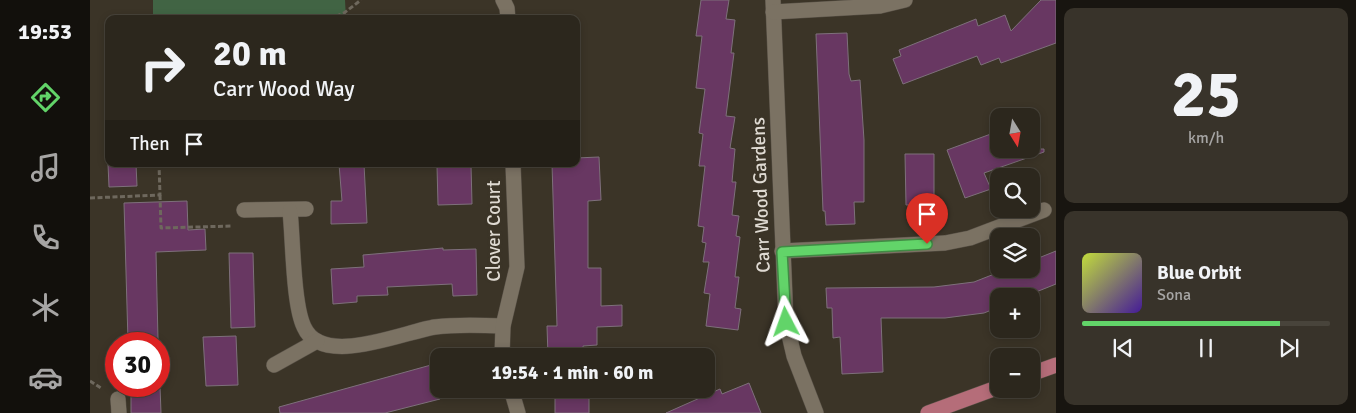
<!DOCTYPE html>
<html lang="en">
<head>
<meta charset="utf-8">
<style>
	body { margin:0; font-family:Signika,sans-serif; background:#38332a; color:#f1f3f6; height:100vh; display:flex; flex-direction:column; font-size:19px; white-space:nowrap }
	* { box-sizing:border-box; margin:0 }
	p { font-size:16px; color:#a6a5a4 }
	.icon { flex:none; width:28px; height:28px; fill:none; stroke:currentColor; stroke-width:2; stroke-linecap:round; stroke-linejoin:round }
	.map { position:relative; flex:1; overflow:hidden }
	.sheet { display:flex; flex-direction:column; gap:8px; padding:8px; background:#181510; width:300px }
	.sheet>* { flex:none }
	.top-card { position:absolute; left:15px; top:15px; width:475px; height:152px; border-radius:10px; box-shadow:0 2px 8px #0003,0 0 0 1px #48443b; background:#2c271d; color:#f1f3f6; overflow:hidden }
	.needle { width:32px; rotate:169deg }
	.buttons { position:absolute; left:900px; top:108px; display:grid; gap:10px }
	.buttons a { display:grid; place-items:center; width:50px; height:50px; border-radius:10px; background:#2c271d; box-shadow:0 2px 8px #0003,0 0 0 1px #48443b; font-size:25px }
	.speed { position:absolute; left:15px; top:332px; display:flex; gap:10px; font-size:25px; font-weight:700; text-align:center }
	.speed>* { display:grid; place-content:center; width:65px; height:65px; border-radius:50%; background:#2c271d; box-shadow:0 2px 8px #0003,0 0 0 1px #48443b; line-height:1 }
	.speed .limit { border:8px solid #d22; background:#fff; color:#111 }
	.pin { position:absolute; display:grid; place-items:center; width:42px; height:42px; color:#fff; margin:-51px -21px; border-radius:50% 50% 50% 0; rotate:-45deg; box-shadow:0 0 5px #0007 }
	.pin .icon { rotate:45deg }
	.me { position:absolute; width:55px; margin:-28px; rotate:356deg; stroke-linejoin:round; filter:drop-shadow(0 0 4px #0008) }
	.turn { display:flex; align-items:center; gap:18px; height:105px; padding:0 25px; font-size:22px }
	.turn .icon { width:65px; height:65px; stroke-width:2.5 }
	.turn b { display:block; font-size:35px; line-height:42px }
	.then { display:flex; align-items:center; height:48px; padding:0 25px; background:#0003; gap:10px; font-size:19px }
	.sheet .tile { flex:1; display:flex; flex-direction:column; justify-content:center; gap:8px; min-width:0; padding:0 18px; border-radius:10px; background:#38332a }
	.sheet .dial { align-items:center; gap:0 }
	.dial b { font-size:65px; line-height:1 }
	.song { display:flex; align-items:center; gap:15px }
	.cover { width:60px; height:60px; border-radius:8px; background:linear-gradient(135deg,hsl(70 70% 55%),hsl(260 70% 35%)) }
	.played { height:5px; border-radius:2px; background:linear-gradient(90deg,#62d469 80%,#48443b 80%) }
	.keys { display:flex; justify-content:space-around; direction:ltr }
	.trip { position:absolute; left:340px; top:348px; width:285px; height:50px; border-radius:10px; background:#2c271d; box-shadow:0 2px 8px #0003,0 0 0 1px #48443b; font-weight:700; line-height:50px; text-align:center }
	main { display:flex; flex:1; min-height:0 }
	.tabs { display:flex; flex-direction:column; width:90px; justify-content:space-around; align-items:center; background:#12100c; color:#a6a5a4 }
	.tabs .icon { width:35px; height:35px }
	.tabs .current { color:#62d469 }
	.tabs b { font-size:22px; color:#f1f3f6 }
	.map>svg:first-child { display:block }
	.green { fill:#416444 }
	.building { fill:#683762; stroke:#7e707b }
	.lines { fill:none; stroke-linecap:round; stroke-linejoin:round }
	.minor-casing { stroke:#575046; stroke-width:16 }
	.major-casing { stroke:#575046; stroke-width:16 }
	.path { stroke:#6e685d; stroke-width:3; stroke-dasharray:5 2.5; stroke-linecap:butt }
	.minor { stroke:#7b7263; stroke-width:15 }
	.major { stroke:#b56d79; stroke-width:15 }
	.route-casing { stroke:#408a44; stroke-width:12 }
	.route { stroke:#62d469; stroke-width:9 }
	.labels { text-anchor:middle; stroke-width:5; stroke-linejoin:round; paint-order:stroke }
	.street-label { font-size:19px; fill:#dfdad2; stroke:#3b3427 }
</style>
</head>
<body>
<main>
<nav class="tabs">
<b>19:53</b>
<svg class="icon current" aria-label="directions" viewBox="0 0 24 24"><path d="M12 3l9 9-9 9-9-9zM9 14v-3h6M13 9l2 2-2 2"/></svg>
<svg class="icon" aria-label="music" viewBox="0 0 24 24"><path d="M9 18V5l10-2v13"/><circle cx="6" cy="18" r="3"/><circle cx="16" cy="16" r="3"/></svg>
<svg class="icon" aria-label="phone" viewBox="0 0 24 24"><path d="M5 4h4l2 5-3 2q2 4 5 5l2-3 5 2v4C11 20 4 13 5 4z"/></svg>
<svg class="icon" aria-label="climate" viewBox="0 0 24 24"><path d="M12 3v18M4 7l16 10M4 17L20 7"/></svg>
<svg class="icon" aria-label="car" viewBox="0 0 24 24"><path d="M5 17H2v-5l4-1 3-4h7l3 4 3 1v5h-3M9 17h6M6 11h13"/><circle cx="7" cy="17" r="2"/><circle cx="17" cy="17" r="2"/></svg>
</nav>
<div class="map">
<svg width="966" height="413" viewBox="0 0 966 413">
	<rect width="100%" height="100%" fill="#3b3427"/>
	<polygon class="green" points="63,0 255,0 256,19 63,19"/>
	<g class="building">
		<polygon points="611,0 639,0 636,19 645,20 641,53 644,53 636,116 645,117 640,148 645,149 642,182 646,182 642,215 649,216 646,236 650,237 645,277 649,277 645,308 651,309 648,330 616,326 620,294 614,293 619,262 613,262 616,243 612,242 614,227 608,226 615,166 609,166 613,134 609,133 615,89 606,88 612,36 606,36"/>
		<polygon points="951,0 966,0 966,43 911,63 909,58 891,65 887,56 813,84 803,59 811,56 809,50 886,19 888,26 915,15 921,31"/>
		<polygon points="757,33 759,74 761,81 770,80 774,140 774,202 764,202 765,224 736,225 735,211 733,211 726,34"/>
		<polygon points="909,131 909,149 954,149 954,152 894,173 901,189 875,198 857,150"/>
		<polygon points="815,154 844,154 844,204 816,205"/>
		<polygon points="509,157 511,200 498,201 498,268 511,268 511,306 532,305 532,326 507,327 507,345 493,346 494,356 458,356 457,326 467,326 462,164 486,164 486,158"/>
		<polygon points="18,164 46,164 47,186 19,187"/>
		<polygon points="249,164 274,164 277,223 241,224 241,201 252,201"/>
		<polygon points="381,165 382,204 348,205 347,166"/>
		<polygon points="97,201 98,230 115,229 116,250 66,252 68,340 38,341 34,203"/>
		<polygon points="353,248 353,250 386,249 387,295 363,296 362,284 297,287 298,295 267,296 267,302 243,304 241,269 274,267 273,255"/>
		<polygon points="966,251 966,284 936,296 909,296 909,307 894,313 855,318 791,318 793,372 752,374 750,337 743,338 742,308 737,308 736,288 844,287 884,282 917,269 941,269 941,261"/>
		<polygon points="139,253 163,253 165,327 141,328"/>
		<polygon points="146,336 148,385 116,386 113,337"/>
		<polygon points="341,365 350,399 295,413 190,413 189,407"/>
		<polygon points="659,383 671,413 576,413 630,389 632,394"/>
		<polygon points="41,386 70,386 71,413 41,413"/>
		<rect x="465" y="389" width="34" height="24"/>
	</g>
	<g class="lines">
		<g class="minor-casing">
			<g id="minor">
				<polyline points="413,0 417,8 418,19"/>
				<polyline points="683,0 696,322 704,356 726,413"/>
				<polyline points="683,12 790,6 815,0"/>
				<polyline points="154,210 216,209"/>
				<path d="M 200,211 C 203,238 203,305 214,327 C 232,368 313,332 345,327 C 367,324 390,325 413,326"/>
				<polyline points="692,251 855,243 880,238 954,210"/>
				<polyline points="412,356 413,326 427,267 423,164"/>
				<polyline points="184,365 227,341"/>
				<polyline points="421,389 428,413"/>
				<polyline points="28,399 29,413"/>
			</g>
		</g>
		<g class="major-casing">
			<g id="major">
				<polyline points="941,374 966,365"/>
				<polyline points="838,413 909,387"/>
			</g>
		</g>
		<g class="path">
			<polyline points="239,19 254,13 271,0"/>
			<polyline points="70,195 71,228 142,226"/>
			<polyline points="0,198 70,195 69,164"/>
			<polyline points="0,381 11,388"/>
		</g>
		<use href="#minor" class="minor"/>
		<use href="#major" class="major"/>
	</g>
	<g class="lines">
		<g class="route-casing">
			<polyline id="route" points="696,322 692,252 837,244"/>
		</g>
		<use href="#route" class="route"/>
	</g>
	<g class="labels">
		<g class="street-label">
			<text transform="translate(670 195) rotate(-92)" y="7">Carr Wood Gardens</text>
			<text transform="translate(403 231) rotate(-90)" y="7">Clover Court</text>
		</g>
	</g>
</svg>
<div class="buttons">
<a><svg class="needle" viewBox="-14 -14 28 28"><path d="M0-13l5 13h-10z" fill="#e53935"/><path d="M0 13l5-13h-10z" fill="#a6a5a4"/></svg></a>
<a><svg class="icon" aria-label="search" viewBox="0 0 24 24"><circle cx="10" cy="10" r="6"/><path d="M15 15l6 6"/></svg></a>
<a><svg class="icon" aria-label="layers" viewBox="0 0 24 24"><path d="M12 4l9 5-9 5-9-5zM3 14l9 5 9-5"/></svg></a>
<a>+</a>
<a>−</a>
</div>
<div class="speed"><div class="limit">30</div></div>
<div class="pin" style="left:837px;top:244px;background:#d93025"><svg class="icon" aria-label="arrive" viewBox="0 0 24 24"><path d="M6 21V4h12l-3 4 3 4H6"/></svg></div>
<svg class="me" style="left:696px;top:322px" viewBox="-20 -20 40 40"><path d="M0-17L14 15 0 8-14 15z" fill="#62d469" stroke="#fff" stroke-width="4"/></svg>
<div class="trip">19:54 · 1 min · 60 m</div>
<div class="top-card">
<div class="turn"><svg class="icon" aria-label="right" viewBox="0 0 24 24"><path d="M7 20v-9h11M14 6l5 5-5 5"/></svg><div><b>20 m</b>Carr Wood Way</div></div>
<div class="then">Then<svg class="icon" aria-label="arrive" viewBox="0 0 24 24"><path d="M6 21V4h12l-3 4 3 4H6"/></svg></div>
</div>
</div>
<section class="sheet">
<div class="tile dial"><b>25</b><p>km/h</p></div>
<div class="tile">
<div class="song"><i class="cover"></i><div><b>Blue Orbit</b><p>Sona</p></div></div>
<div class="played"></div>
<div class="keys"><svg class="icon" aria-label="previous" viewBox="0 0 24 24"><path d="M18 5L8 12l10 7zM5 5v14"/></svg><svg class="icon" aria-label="pause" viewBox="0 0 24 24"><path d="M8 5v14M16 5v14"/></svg><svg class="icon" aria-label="next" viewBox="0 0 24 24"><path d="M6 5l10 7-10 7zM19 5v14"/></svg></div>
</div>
</section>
</main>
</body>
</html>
